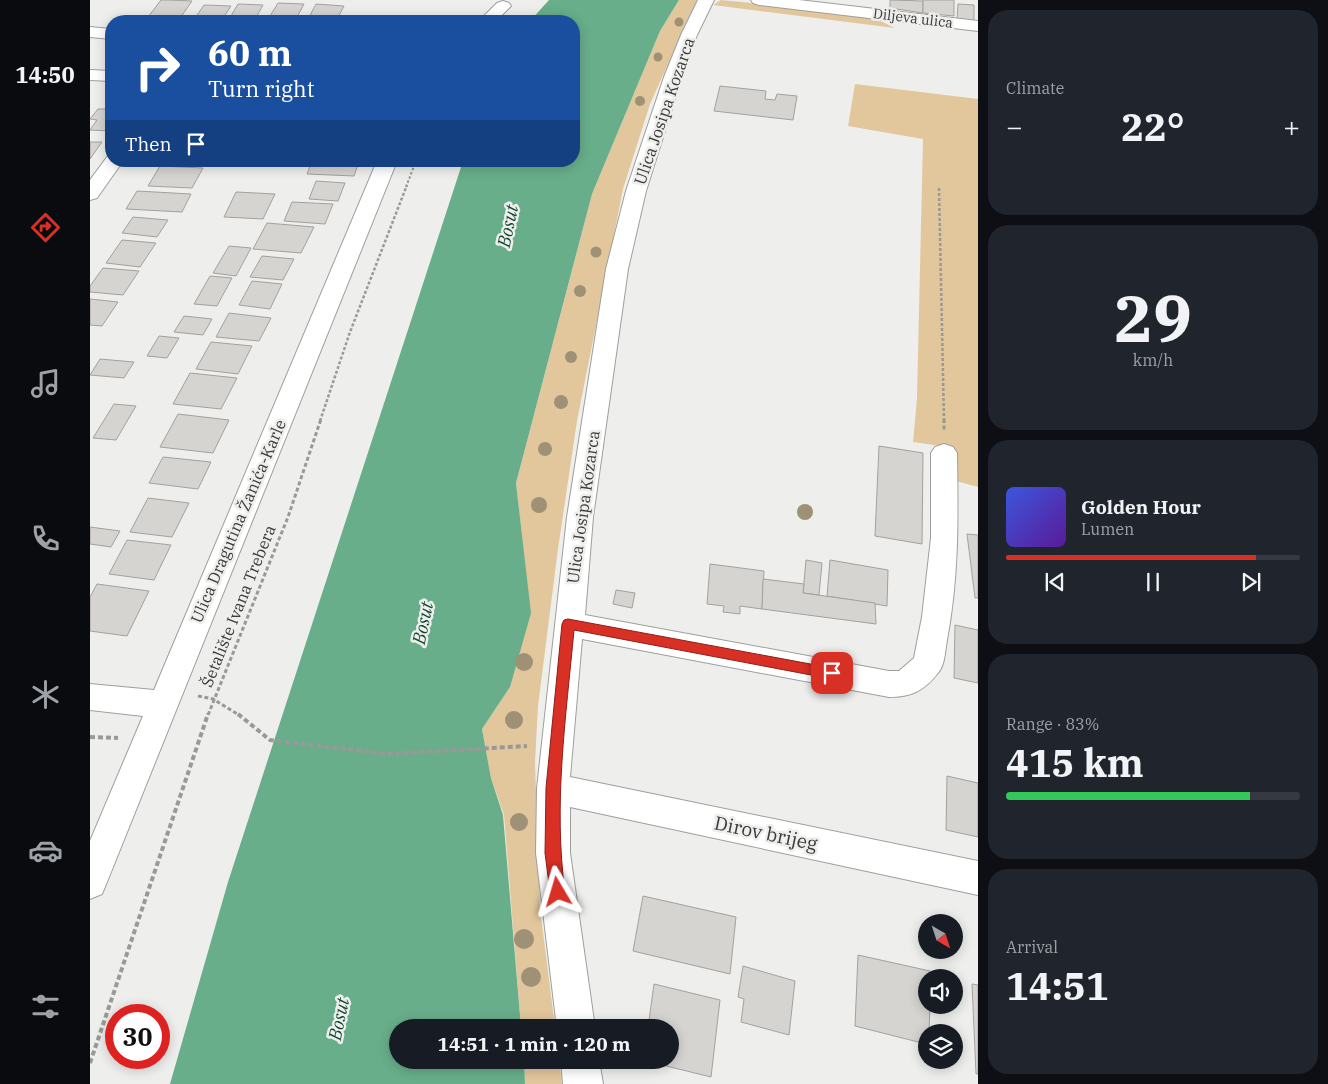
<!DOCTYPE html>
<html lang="en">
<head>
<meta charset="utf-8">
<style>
	body { margin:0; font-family:"IBM Plex Serif",serif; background:#20242c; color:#f1f3f6; height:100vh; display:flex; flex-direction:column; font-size:19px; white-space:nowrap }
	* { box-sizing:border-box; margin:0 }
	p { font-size:16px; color:#9ea1a6 }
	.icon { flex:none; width:28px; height:28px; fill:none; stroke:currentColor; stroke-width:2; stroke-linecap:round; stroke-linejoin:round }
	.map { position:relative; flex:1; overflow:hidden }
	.panel { display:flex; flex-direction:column; gap:10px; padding:10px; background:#0d0f14; width:350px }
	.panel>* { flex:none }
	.top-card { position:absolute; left:15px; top:15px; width:475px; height:152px; border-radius:20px; box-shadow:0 2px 12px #0003; background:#1a4fa0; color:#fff; overflow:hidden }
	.needle { width:32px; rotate:141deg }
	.buttons { position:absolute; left:828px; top:914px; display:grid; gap:10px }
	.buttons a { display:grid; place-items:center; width:45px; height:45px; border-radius:50%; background:#171b24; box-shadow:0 2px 12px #0003; font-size:25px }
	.speed { position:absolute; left:15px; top:1004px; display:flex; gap:10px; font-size:25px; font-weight:700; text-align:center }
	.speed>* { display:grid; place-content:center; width:65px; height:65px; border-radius:50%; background:#171b24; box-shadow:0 2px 12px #0003; line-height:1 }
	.speed .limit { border:8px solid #d22; background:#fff; color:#111 }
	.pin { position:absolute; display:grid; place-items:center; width:42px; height:42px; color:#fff; margin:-21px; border-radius:10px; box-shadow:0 2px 8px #0006 }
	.me { position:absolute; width:55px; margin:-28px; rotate:353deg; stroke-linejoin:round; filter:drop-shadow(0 0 4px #0008) }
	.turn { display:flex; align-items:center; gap:18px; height:105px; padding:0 20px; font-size:22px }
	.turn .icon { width:65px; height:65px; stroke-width:2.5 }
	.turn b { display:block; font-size:35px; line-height:42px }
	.then { display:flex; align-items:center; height:48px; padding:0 20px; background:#0003; gap:10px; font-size:19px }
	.big { font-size:38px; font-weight:800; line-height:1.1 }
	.panel .tile { flex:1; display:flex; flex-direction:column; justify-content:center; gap:8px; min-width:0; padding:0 18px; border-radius:20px; background:#20242c }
	.panel .dial { align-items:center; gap:0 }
	.dial b { font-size:65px; line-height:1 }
	.song { display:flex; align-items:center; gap:15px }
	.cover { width:60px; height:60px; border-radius:8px; background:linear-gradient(135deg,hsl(230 70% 55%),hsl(270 70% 35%)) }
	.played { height:5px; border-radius:2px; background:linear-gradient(90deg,#d93025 85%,#363941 85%) }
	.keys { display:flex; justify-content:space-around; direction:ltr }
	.heat { display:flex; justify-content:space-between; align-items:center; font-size:28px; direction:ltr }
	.charge { height:8px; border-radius:4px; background:linear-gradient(90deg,#34c759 83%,#363941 0) }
	.trip { position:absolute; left:299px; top:1019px; width:290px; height:50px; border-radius:25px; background:#171b24; box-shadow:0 2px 12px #0003; font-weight:800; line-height:50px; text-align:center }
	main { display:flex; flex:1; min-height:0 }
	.tab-bar { display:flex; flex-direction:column; width:90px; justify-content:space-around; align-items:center; background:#090b0e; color:#9ea1a6 }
	.tab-bar .icon { width:35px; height:35px }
	.tab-bar .current { color:#d93025 }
	.tab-bar b { font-size:22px; color:#f1f3f6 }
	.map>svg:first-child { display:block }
	.green { fill:#e2c69c }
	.water { fill:#68ae8a }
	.building { fill:#d5d4d1; stroke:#a2a19f }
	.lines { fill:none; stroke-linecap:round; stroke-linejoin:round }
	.minor-casing { stroke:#9e9f9c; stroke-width:2 }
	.path-far3 { stroke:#999997; stroke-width:2; stroke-dasharray:2.5 2; stroke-linecap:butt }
	.path-far2 { stroke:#999997; stroke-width:2.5; stroke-dasharray:3 2; stroke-linecap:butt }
	.path-far1 { stroke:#999997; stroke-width:3; stroke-dasharray:4 2.5; stroke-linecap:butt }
	.path { stroke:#999997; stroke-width:4; stroke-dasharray:5 3; stroke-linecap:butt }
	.minor { fill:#fff; fill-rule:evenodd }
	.tree { fill:#9f9176 }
	.route { fill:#d93025; stroke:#8d1f18 }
	.labels { text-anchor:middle; stroke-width:5; stroke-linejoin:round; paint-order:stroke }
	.far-street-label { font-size:14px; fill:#3a3a39; stroke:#eeefec }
	.street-label { font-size:16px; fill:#3a3a39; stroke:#eeefec }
	.water-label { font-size:18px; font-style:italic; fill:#0e462e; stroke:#eeefec }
	.near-street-label { font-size:19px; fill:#3a3a39; stroke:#eeefec }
</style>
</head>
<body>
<main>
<nav class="tab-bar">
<b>14:50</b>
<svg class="icon current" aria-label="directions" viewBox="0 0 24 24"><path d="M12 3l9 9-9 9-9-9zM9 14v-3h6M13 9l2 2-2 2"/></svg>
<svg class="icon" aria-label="music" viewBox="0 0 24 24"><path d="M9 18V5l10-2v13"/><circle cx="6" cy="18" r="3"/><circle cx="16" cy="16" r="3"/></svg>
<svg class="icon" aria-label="phone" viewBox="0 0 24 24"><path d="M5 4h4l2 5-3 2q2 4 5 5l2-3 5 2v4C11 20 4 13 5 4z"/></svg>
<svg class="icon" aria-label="climate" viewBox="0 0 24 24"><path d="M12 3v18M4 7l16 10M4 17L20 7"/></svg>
<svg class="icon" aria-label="car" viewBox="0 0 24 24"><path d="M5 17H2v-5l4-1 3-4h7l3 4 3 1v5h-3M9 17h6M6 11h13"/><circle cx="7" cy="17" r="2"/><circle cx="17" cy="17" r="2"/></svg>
<svg class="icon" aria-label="filters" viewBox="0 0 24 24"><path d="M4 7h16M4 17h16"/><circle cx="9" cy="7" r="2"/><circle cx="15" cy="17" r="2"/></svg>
</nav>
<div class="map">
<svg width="888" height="1084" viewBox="0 0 888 1084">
	<rect width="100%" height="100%" fill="#eeefec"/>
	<g class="green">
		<polygon points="589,0 607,0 560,104 533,189 487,421 468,549 448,706 445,762 450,908 465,1027 431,1027 414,815 401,778 392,729 420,687 436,572 426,483 502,194 570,31"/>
		<polygon points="631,0 776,14 805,28 623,5"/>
		<polygon points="765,84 888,99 888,487 866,481 865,448 823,442 827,398 833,139 758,126"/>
		<polygon points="434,1060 469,1060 472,1084 435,1084"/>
	</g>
	<polygon class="water" points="459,0 589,0 570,31 502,194 426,483 441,613 420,687 392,729 401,778 413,815 431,1027 308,1028 308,1060 434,1060 435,1084 80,1084 138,882 373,161 484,161 484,21 440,21"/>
	<g class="building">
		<polygon points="71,0 79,0 102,1 88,21 55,21"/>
		<polygon points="800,0 833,1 833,13 800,8"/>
		<polygon points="833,0 864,0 864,16 833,13"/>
		<polygon points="188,3 214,4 205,21 177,21"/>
		<polygon points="148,4 173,5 164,21 138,21"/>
		<polygon points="226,4 254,6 246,21 217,21"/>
		<polygon points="868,4 884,5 884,22 867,20"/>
		<polygon points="114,5 141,6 131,21 103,21"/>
		<polygon points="630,86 676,91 675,99 685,100 687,94 707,96 703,120 624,111"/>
		<polygon points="21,100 21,131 0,130 7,120 0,119 8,109 15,109"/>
		<polygon points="0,142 12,142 0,159"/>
		<polygon points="75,161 115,161 113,164"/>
		<polygon points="222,161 269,161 264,176 217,174"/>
		<polygon points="70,166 113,168 102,188 58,186"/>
		<polygon points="226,181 255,183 248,201 219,199"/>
		<polygon points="47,191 101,194 92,212 36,209"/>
		<polygon points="146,192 185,194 173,219 134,217"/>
		<polygon points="202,202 243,204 235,224 194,221"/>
		<polygon points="43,217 78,220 67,237 32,233"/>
		<polygon points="177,223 224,227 211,253 163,249"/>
		<polygon points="32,240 66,243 50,267 16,263"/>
		<polygon points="139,246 161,248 146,276 123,273"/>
		<polygon points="172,256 204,259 193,280 160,277"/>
		<polygon points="13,268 49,271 33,295 0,292 0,286"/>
		<polygon points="120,276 142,278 127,306 104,304"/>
		<polygon points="162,281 192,284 180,309 149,305"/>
		<polygon points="0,299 28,302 12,326 0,325"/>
		<polygon points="139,313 181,318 169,341 126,337"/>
		<polygon points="94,316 122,319 113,335 84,332"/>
		<polygon points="69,336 89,338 77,358 57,356"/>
		<polygon points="121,342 162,346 148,374 106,369"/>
		<polygon points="10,359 44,362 34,378 0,375"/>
		<polygon points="100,373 147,378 131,409 83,404"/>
		<polygon points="24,404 46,406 26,440 3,438"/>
		<polygon points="88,414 139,420 123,453 70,447"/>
		<polygon points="789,446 833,453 832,544 785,536"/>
		<polygon points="73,457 121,462 108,489 59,483"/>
		<polygon points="58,498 99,503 82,537 40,532"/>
		<polygon points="0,527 30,531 21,547 0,544"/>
		<polygon points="877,534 888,535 888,598 885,598"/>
		<polygon points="37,540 81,545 64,580 19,574"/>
		<polygon points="716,560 732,563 729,595 713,593"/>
		<polygon points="740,560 798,570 797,606 737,596"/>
		<polygon points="620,564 674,571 672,609 650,606 650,614 633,612 634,606 617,604"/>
		<polygon points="673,579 714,584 713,593 785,603 786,624 672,609"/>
		<polygon points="7,584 59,591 37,636 0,631 0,597"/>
		<polygon points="526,590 545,593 542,608 523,604"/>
		<polygon points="865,625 888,630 888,683 864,678"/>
		<polygon points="857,776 888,783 888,837 856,830"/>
		<polygon points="553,896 646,917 640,974 543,951"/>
		<polygon points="768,955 840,971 840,978 836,978 836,1005 840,1005 839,1032 836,1032 836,1044 765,1026"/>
		<polygon points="653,966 705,981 699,1035 651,1022 654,999 648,997"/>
		<polygon points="564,984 630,1000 621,1077 568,1064 568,1060 580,1060 580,1028 558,1028"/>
		<polygon points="882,984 888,985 888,1074 886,1074"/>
	</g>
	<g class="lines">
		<g class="minor-casing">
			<g id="minor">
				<path d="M 608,0 L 624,0 L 607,35 L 592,77 L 556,191 L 538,269 L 503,517 L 495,615 L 799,671 L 809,671 L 824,658 L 832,617 L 841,538 L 841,453 L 845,447 L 854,444 L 863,447 L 867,453 C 868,517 869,577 857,640 C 855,651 855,665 848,673 C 834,691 821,697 799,697 L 492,639 L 480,777 L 888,861 L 888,895 L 480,807 L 480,853 L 505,1028 L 467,1028 L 446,853 L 447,788 L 477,517 L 516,269 L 536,191 L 574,77 L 591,35 Z"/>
				<polygon points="661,0 709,0 888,21 888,31 669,5 663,3"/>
				<polygon points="413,1 419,3 421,6 406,21 389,21 407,3"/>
				<polygon points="0,27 21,29 21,39 0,37"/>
				<polygon points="0,70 21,71 21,81 0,80"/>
				<polygon points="21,156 21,161 33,161 7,198 0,200 0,180 17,157"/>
				<polygon points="287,161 307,161 17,882 12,894 0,899 0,841 53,716 0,710 0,684 64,690"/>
				<polygon points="471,1060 509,1060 513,1084 473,1084"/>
			</g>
		</g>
		<polyline class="path-far3" points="316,187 326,161"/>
		<g class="path-far2">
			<polyline points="849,188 854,421"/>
			<polyline points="230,421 260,332 317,185"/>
		</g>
		<g class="path-far1">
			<polyline points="854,419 854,430"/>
			<polyline points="108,696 123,699 149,715"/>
			<polyline points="118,715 198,517 231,419"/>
		</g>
		<g class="path">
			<polyline points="148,714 180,740 297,754 437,746"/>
			<polyline points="0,737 28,738"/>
			<polyline points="0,1063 118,714"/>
		</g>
		<use href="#minor" class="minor"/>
	</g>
	<g class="tree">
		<circle cx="589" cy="22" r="4.5"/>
		<circle cx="568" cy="57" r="4.5"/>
		<circle cx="550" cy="101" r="5"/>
		<circle cx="506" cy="252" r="5.5"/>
		<circle cx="490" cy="291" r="6"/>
		<circle cx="481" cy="357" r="6"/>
		<circle cx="471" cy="402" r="7"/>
		<circle cx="455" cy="449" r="7"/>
		<circle cx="449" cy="505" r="8"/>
		<circle cx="715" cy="512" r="8"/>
		<circle cx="434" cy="662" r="9"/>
		<circle cx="424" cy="720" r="9"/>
		<circle cx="429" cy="822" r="9"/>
		<circle cx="434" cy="939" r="10"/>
		<circle cx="441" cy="977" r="10"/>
	</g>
	<path class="route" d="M 478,619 L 742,668 L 746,669 L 748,673 L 746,677 L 742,679 L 484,630 C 476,717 463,805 475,892 L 473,897 L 468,899 L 462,897 L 460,892 L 455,853 L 456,788 L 472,624 L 474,620 Z"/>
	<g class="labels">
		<g class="far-street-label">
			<text transform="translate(823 18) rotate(7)" y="5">Diljeva ulica</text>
		</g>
		<g class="street-label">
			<text transform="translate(574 111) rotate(-71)" y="6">Ulica Josipa Kozarca</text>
			<text transform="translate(493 507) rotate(-82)" y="6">Ulica Josipa Kozarca</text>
			<text transform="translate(148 521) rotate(-67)" y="6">Ulica Dragutina Žanića-Karle</text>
			<text transform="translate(148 606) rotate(-68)" y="6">Šetalište Ivana Trebera</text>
		</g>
		<g class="water-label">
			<text transform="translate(418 226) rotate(-78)" y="6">Bosut</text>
			<text transform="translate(333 623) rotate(-78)" y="6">Bosut</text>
			<text transform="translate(249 1019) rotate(-78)" y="6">Bosut</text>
		</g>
		<g class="near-street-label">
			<text transform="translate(676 833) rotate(12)" y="7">Dirov brijeg</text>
		</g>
	</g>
</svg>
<div class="buttons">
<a><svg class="needle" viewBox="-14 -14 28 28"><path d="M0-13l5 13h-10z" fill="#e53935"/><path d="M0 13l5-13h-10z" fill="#9ea1a6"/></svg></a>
<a><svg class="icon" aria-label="sound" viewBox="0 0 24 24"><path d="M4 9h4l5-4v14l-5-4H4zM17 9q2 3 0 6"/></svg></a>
<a><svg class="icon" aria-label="layers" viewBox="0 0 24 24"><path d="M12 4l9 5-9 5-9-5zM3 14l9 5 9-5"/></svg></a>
</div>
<div class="speed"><div class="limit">30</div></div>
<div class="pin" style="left:742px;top:673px;background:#d93025"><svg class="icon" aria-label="arrive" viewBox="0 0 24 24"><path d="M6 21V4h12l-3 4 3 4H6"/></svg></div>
<svg class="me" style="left:468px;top:892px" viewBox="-20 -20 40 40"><path d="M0-17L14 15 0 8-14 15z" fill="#d93025" stroke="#fff" stroke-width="4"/></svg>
<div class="trip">14:51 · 1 min · 120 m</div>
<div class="top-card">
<div class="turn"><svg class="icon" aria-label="right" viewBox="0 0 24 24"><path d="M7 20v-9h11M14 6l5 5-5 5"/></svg><div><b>60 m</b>Turn right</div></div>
<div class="then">Then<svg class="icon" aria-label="arrive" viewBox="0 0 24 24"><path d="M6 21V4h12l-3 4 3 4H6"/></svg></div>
</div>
</div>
<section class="panel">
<div class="tile"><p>Climate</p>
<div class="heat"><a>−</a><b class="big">22°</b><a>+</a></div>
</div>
<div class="tile dial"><b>29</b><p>km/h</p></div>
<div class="tile">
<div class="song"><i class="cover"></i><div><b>Golden Hour</b><p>Lumen</p></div></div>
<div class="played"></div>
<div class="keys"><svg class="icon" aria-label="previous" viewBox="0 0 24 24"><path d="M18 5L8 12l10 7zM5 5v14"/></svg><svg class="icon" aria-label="pause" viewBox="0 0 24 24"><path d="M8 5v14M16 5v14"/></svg><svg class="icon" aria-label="next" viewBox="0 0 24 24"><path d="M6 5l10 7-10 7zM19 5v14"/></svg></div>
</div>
<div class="tile"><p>Range · 83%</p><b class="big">415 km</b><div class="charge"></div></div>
<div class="tile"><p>Arrival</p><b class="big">14:51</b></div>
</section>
</main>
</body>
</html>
